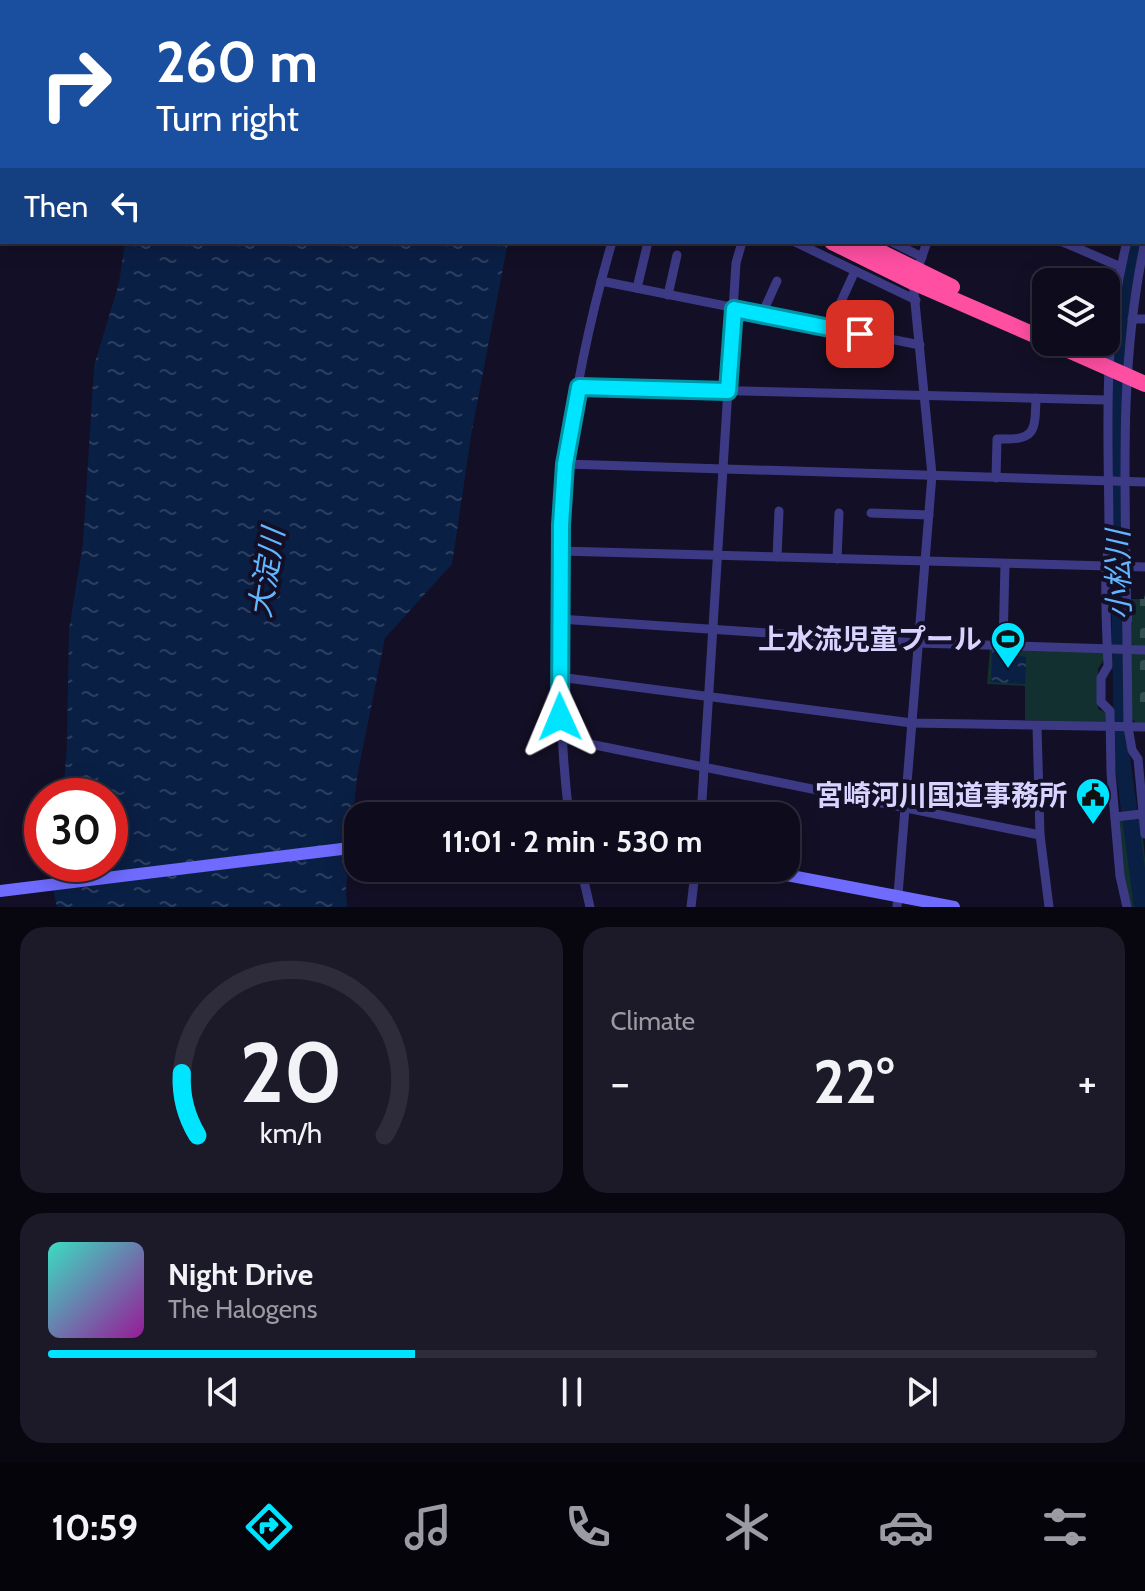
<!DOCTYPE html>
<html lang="en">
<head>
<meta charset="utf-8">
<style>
	body { margin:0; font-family:Cabin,"Noto Sans JP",sans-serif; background:#1c1929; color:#f1f3f6; height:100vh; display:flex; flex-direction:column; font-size:30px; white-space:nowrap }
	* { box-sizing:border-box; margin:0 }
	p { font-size:26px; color:#9b9ba3 }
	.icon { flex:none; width:44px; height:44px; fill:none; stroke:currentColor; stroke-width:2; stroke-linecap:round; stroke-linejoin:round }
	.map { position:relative; height:907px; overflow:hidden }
	.details { display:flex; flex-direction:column; gap:20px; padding:20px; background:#08060f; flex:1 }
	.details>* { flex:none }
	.banner { position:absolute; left:0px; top:0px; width:1146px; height:244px; box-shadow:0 4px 20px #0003,0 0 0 2px #2e2b3b; background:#1a4fa0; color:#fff; overflow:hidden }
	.buttons { position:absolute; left:1032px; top:268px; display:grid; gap:16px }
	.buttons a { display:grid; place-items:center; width:88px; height:88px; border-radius:16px; background:#0e0b1c; box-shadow:0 4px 20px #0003,0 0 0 2px #2e2b3b; font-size:40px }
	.speed { position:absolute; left:24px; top:778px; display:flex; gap:16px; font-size:40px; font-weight:700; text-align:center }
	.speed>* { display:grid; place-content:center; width:104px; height:104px; border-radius:50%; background:#0e0b1c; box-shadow:0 4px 20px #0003,0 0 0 2px #2e2b3b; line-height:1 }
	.speed .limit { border:12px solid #d22; background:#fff; color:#111 }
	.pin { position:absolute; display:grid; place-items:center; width:68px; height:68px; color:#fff; margin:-34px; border-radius:16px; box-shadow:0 4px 12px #0006 }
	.me { position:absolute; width:88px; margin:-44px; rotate:359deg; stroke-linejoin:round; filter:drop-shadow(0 0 6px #0008) }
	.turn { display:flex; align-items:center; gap:28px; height:168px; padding:0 24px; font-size:36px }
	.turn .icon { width:104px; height:104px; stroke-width:2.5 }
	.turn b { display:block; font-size:56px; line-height:68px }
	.then { display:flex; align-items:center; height:76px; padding:0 24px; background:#0003; gap:16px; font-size:30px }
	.big { font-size:60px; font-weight:700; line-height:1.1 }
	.details .tile { flex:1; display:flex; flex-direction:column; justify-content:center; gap:12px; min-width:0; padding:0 28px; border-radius:24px; background:#1c1929 }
	.details .dial { align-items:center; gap:0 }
	.dial svg { height:208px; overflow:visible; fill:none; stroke:#2e2b3b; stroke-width:7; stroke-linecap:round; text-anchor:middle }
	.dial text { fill:#f1f3f6; stroke:none }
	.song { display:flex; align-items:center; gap:24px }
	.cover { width:96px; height:96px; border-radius:12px; background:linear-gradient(135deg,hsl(170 70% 55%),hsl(300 70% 35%)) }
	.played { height:8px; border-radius:4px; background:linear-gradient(90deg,#00e5ff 35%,#2e2b3b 35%) }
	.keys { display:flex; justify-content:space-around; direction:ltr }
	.heat { display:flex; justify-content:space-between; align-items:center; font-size:44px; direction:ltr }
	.details .tiles { flex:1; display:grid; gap:20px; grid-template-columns:1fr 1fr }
	.tile:last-child { grid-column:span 2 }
	.trip { position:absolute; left:344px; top:802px; width:456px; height:80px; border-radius:24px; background:#0e0b1c; box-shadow:0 4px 20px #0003,0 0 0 2px #2e2b3b; font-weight:700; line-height:80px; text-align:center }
	.tabs { display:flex; height:128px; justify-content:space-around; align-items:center; background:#06040b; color:#9b9ba3 }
	.tabs .icon { width:56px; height:56px }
	.tabs .selected { color:#00e5ff }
	.tabs b { font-size:36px; color:#f1f3f6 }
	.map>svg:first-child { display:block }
	.green { fill:#12302f }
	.cemetery { fill:url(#cemetery-stones) }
	.water { fill:url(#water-ripples) }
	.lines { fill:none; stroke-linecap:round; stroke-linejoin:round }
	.river { stroke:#0a1f44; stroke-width:16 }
	.street { stroke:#3d3a85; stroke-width:9 }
	.secondary { stroke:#6f6bff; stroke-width:12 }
	.highway { stroke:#ff4fa3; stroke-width:16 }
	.route-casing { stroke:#0095a6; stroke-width:20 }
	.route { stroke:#00e5ff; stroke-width:14 }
	.labels { text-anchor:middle; stroke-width:8; stroke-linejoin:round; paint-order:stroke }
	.poi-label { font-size:28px; font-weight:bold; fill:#d9d4ff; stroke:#130f26; text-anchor:end }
	.water-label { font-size:30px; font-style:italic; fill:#62b6ff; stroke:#130f26 }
</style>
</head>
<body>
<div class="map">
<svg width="1145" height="907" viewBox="0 0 1145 907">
	<defs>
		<pattern id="cemetery-stones" width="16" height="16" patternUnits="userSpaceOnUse" patternTransform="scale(2)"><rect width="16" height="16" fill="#12302f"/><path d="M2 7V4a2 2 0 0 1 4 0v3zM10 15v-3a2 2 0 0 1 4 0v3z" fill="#344d4e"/></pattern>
		<pattern id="water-ripples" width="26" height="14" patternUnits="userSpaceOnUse" patternTransform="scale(2)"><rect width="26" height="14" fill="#0a1f44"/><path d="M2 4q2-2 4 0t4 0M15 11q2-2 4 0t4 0" fill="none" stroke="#2d3f60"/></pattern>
	</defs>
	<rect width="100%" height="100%" fill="#130f26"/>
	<g class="green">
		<polygon points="990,649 1104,652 1106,656 1098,669 1098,709 1109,714 1106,723 1025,720 1025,686 987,684"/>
		<polygon points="1141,817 1145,858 1145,907 1129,907 1121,876 1117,820"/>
	</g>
	<g class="cemetery">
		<polygon points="1145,592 1145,647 1129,644 1129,599 1144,599"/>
		<polygon points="1133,653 1145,653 1145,723 1136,723 1131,718 1130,655"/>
	</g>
	<g class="water">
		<polygon points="195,0 603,0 195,2"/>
		<polygon points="125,242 508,242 472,430 452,564 385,638 357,777 346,889 347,907 57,907 54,894 57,864 110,864 110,796 63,796 67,744 69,630 83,543 94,366 119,283"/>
		<polygon points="992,649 1019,650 1019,656 1026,657 1025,684 991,682"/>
	</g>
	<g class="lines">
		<g class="river">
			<polyline points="1144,214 1145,209"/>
			<polyline points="1135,242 1116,391 1122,757 1142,907"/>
		</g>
		<g class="street">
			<polyline points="709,0 714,2"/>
			<polyline points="919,0 924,2"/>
			<polyline points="694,2 695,0"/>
			<polyline points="849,2 849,0"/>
			<polyline points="1017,2 1018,0"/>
			<polyline points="1144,97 1145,98"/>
			<polyline points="1144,178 1145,175"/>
			<polyline points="0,188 2,184"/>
			<polyline points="795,242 916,300"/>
			<polyline points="892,242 922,257"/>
			<polyline points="1063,242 1121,267"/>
			<path d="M 1127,242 C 1101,342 1109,437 1109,539 C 1108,551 1106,563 1106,575 C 1105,605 1107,636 1108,666 L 1101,678 L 1101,702 L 1110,711 L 1111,773 L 1120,876 L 1127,907"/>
			<path d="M 1145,242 C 1122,347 1124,456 1126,563 C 1127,618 1127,672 1128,727 L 1132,750 L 1138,759 L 1145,834"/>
			<polyline points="601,281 920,345"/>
			<polyline points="637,288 648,242"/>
			<polyline points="668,295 677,255"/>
			<polyline points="762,314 777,281"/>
			<polyline points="1132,319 1145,319"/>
			<polyline points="829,328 855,271"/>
			<polyline points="579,387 1106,400"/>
			<polyline points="565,464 1145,482"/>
			<path d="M 996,478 L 997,439 C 1035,440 1035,434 1036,398"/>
			<polyline points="871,513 929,515"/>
			<polyline points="560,551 1145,567"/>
			<polyline points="777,557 779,511"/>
			<polyline points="837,559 839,513"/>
			<polyline points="559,619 918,643 1145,650"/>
			<polyline points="1003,645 1005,564"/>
			<polyline points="559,677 912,723 1145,727"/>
			<polyline points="1037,726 1040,835 1049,907"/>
			<polyline points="560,738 1040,835"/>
			<path d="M 569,816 C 560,739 558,662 559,585 C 560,544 560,503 566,463 C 575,389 591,314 612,242"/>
			<polyline points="701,816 736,263 742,242"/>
			<polyline points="1115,817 1142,814"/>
			<polyline points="581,868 590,907"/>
			<path d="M 677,868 C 705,874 746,887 770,872"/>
			<polyline points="691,907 695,872"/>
			<polyline points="897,907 932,475 913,282 927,242"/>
		</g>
		<g class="secondary">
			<polyline points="30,2 33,0"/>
			<polyline points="70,2 71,0"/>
			<polyline points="750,868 954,907"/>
			<polyline points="0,891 358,847"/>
		</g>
		<g class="highway">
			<polyline points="202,0 208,2"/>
			<polyline points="257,0 263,2"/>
			<polyline points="832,242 913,282 1046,340"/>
			<polyline points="860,242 952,287"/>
			<polyline points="1050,342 1145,384"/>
		</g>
	</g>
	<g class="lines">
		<g class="route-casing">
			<polyline id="route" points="560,717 561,525 565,464 579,387 728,391 734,309 860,334"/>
		</g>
		<use href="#route" class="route"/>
	</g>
	<defs>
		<g id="stadium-pin" transform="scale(1.8)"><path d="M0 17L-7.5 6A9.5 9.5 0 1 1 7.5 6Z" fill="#00e5ff" stroke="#130f26"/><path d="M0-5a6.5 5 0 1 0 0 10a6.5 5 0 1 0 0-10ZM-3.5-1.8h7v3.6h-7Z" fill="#111"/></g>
		<g id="civic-pin" transform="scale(1.8)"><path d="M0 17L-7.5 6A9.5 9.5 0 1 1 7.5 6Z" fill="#00e5ff" stroke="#130f26"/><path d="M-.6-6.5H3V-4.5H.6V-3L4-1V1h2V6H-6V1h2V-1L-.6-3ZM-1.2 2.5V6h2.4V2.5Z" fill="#111"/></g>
	</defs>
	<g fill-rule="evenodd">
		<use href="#stadium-pin" x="1008" y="639"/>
		<use href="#civic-pin" x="1093" y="795"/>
	</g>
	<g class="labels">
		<g class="poi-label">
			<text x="982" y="649">上水流児童プール</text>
			<text x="1067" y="805">宮崎河川国道事務所</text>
		</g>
		<g class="water-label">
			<text transform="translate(267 573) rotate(-81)" y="10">大淀川</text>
			<text transform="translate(1119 575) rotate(-91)" y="10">小松川</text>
		</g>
	</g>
</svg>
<div class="buttons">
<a><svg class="icon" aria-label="layers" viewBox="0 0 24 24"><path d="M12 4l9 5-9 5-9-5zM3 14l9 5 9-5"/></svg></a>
</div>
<div class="speed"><div class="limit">30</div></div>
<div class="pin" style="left:860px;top:334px;background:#d93025"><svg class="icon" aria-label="arrive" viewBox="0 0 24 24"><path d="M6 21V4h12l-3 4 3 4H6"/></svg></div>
<svg class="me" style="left:560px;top:717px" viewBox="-20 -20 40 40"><path d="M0-17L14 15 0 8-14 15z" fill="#00e5ff" stroke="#fff" stroke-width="4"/></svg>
<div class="trip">11:01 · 2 min · 530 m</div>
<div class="banner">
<div class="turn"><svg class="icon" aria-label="right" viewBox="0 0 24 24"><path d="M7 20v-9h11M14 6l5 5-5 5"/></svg><div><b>260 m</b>Turn right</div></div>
<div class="then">Then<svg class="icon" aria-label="left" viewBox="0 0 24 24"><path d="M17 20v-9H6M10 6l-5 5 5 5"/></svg></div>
</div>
</div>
<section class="details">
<div class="tiles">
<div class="tile dial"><svg viewBox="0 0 100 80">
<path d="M14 69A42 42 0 1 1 86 69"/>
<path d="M14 69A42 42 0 0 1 8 45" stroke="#00e5ff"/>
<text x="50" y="56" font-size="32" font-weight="700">20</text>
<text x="50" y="72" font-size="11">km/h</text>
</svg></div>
<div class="tile"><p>Climate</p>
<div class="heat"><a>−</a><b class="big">22°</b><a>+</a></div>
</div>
<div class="tile">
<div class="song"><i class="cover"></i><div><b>Night Drive</b><p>The Halogens</p></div></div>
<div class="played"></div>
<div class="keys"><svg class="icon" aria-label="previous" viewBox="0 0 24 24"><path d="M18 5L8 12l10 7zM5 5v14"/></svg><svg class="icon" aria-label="pause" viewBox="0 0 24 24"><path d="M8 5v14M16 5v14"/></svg><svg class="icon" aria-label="next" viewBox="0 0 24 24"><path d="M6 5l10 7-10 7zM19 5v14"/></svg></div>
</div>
</div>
</section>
<nav class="tabs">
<b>10:59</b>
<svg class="icon selected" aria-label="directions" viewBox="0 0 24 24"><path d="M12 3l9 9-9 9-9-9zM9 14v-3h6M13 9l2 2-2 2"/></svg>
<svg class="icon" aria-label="music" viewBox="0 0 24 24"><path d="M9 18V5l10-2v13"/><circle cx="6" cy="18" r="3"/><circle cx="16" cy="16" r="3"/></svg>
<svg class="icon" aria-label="phone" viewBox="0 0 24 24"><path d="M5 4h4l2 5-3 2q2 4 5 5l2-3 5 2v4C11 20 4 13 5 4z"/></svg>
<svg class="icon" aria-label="climate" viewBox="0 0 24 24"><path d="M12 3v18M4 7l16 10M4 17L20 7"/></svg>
<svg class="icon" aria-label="car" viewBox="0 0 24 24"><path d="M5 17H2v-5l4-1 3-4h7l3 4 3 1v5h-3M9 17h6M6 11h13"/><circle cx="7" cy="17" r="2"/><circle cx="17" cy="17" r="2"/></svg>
<svg class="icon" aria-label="filters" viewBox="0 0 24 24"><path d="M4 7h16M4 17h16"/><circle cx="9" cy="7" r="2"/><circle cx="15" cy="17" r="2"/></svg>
</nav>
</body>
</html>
